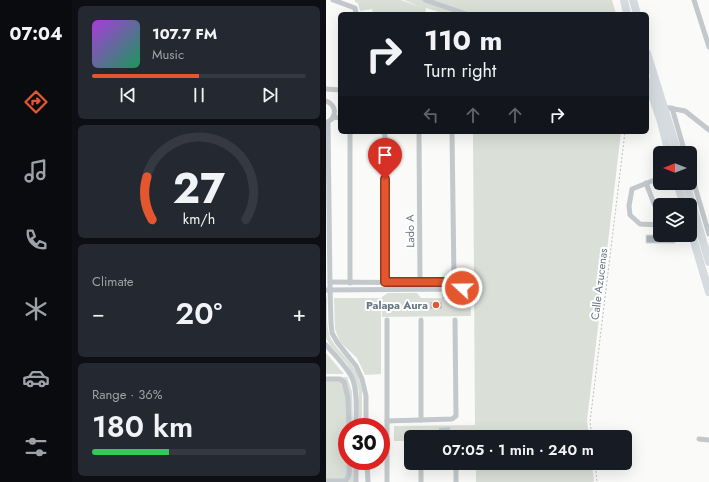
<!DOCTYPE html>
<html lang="en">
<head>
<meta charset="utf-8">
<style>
	body { margin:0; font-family:Jost,sans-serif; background:#242831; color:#f1f3f6; height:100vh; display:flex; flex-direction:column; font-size:15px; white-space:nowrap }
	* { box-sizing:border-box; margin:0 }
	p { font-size:13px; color:#9ea1a6 }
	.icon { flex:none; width:22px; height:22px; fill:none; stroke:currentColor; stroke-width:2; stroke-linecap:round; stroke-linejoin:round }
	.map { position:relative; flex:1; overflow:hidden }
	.drawer { display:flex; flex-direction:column; gap:6px; padding:6px; background:#0d0f14; width:254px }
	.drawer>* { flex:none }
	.top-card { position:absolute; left:12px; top:12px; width:311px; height:122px; border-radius:6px; box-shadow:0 4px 16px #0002; background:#171b24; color:#f1f3f6; overflow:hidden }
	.needle { width:26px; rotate:270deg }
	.fabs { position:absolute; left:327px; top:146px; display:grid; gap:8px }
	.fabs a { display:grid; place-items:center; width:44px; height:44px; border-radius:6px; background:#171b24; box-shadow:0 4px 16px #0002; font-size:20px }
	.speed { position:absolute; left:12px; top:418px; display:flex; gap:8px; font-size:20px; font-weight:700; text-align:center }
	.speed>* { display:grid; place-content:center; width:52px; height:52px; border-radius:50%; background:#171b24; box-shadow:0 4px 16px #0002; line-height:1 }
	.speed .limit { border:6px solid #d22; background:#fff; color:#111 }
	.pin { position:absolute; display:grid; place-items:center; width:34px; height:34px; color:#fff; margin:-41px -17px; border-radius:50% 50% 50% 0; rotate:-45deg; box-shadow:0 0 4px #0007 }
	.pin .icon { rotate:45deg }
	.me { position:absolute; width:44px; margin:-22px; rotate:291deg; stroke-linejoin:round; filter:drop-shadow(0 0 3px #0008) }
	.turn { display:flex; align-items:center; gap:14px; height:84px; padding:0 20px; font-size:18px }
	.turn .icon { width:52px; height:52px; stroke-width:2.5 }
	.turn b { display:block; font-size:28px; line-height:34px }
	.lanes { display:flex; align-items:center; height:38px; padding:0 20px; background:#0003; justify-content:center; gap:20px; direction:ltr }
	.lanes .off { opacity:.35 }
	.big { font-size:30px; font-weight:600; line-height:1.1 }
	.drawer .tile { flex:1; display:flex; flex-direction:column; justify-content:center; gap:6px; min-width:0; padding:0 14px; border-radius:6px; background:#242831 }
	.drawer .dial { align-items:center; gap:0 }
	.dial svg { height:104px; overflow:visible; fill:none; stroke:#363941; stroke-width:7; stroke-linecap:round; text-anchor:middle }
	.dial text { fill:#f1f3f6; stroke:none }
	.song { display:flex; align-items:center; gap:12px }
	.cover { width:48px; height:48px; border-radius:6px; background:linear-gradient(135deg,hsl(280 70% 55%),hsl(150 70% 35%)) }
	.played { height:4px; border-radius:2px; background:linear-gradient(90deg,#e4572e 50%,#363941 50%) }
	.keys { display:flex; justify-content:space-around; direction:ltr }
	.heat { display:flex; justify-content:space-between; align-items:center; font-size:22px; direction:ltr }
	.charge { height:6px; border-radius:3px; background:linear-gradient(90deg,#34c759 36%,#363941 0) }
	.trip { position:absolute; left:78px; top:430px; width:228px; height:40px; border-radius:6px; background:#171b24; box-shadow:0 4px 16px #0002; font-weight:600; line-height:40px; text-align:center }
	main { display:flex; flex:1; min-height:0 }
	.dock { display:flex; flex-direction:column; width:72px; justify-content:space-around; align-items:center; background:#090b0e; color:#9ea1a6 }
	.dock .icon { width:28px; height:28px }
	.dock .current { color:#e4572e }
	.dock b { font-size:18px; color:#f1f3f6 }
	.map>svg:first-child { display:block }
	.green { fill:#dadfd7 }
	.water { fill:#bbc7cb }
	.building { fill:#aab3b9; stroke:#dcdcda }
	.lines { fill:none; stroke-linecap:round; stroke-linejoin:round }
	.path { stroke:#bbbfc2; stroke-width:1; stroke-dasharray:2 2; stroke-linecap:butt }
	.minor { stroke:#c3c8cc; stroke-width:5 }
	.highway { stroke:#d6dbdf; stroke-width:8 }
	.route-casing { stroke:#94391e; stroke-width:10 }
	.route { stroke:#e4572e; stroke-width:7 }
	.poi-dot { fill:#e4572e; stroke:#fff; stroke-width:1.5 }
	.labels { text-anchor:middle; stroke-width:4; stroke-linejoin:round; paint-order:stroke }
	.street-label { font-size:11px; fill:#657683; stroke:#fff }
	.poi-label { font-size:11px; font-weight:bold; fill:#657683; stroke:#fff; text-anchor:end }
</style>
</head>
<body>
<main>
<nav class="dock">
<b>07:04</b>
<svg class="icon current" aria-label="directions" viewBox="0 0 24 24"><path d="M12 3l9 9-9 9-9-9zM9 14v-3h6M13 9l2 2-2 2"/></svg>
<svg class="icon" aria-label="music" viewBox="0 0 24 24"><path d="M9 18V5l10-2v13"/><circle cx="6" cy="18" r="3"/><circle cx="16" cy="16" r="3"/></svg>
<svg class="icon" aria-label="phone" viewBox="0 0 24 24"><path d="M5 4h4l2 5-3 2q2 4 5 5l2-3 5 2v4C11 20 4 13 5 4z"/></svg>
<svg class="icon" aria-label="climate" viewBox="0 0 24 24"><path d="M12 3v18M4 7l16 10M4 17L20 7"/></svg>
<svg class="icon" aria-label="car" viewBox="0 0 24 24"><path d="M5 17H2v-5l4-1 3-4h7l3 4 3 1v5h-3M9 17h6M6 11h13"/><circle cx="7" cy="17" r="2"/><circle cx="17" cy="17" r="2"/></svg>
<svg class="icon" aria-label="filters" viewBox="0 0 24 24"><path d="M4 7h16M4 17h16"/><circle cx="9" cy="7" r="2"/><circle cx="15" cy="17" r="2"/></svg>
</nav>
<section class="drawer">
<div class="tile">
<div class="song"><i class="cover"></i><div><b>107.7 FM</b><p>Music</p></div></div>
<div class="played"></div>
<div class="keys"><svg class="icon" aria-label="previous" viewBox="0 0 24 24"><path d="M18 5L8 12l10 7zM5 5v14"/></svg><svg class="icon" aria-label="pause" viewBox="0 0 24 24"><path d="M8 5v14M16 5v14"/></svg><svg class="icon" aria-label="next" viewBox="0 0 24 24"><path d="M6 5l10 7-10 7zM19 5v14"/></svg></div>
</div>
<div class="tile dial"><svg viewBox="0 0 100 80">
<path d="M14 69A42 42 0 1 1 86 69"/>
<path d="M14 69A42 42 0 0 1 10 36" stroke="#e4572e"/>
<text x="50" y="56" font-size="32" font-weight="700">27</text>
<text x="50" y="72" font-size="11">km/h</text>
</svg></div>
<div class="tile"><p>Climate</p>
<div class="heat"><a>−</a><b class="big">20°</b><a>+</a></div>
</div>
<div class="tile"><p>Range · 36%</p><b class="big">180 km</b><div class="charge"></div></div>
</section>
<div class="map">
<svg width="383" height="482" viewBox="0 0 383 482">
	<rect width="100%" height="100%" fill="#fafaf8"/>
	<g class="green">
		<polygon points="29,0 75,0 95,7 78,0 286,0 290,14 119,14 100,8 99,14 47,14 46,9 34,11 32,3 29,2"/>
		<polygon points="147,132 295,132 261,420 263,437 85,437 85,441 68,441 68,426 149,425"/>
		<path d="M 136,274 L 142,274 L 144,278 L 145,316 L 56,317 L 56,297 L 62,293 L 91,293 L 95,298 L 116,298 L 116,293 L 120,295 L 123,298 L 129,298 L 136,297 C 138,290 141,282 134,277 Z"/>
		<path d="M 0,296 L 1,299 C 1,311 0,325 4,337 C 9,348 20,356 27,367 C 32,373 34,382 36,390 L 36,427 L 33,427 L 33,392 L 30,381 L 21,364 L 4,345 L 0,338 Z"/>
		<polygon points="8,298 55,298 55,374 39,375 31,358 14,342 9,329"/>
		<polygon points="0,353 18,374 0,374"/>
		<polygon points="21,377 26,392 27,427 21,427 21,461 27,461 28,482 0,482 0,378"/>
		<polygon points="150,463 266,463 268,482 150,482"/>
	</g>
	<polygon class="water" points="124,427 124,437 113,437 113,428"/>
	<g class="building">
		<polygon points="320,235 350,235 349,243 320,243"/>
		<rect x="104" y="302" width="12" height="7"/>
	</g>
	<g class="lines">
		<g class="path">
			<polyline points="266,437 264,422 299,132"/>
			<polyline points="269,463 271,482"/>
		</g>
		<g class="minor">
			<polyline points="7,0 29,8 30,14"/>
			<polyline points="99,0 140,14"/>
			<polyline points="368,0 383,47"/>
			<polyline points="0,89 14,90"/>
			<path d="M 0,101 C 8,104 11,112 6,119 L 0,123"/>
			<polyline points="338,107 359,111 383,130"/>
			<polyline points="346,108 359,153"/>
			<polyline points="7,117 14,118"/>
			<polyline points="2,122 4,289 5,323 6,333 11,342 30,366 36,379 40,396 40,427"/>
			<polyline points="57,132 59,135 59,284"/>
			<polyline points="93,132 94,282"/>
			<polyline points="126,132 128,280"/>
			<polyline points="364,170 383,234"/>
			<polyline points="334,177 331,179 306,189 303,206 304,215 314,224 334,225"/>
			<polyline points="320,183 334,219"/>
			<polyline points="24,283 24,132"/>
			<polyline points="0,290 122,289 124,292 128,294 133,293 135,288 134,282 128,280 121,283 4,282"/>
			<polyline points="61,320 61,482"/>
			<polyline points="95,320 95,420"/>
			<path d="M 0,345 C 8,354 23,369 27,380 C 32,394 30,412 30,427"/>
			<polyline points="0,379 14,379 18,382 22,398 23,427"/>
			<polyline points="61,421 126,419 130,416 129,320"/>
			<polyline points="373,439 383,440"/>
			<polyline points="41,461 42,482"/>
			<polyline points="95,463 95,482"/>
			<polyline points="130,463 130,482"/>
			<path d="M 0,481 L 19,481 C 25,477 23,468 23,461"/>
			<polyline points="30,482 30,461"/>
		</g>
		<g class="highway">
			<polyline points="298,0 301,14"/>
			<polyline points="307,0 311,14"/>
			<polyline points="321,53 352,153"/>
			<polyline points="321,80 335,122 343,153"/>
			<polyline points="351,183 358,205"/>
			<polyline points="360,183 383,262"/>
			<polyline points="364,228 383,292"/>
		</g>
	</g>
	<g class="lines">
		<g class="route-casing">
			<polyline id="route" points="59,179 59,282 122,282 128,280 134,282 136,288"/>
		</g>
		<use href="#route" class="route"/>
	</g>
	<circle class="poi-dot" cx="110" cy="305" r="4"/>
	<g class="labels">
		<g class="street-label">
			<text transform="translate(84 231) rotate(-91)" y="4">Lado A</text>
			<text transform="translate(273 284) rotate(-83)" y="4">Calle Azucenas</text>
		</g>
		<g class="poi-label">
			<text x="102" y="309">Palapa Aura</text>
		</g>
	</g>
</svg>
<div class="fabs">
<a><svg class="needle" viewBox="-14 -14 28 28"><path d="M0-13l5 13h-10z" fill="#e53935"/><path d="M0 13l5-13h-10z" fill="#9ea1a6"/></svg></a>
<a><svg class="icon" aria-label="layers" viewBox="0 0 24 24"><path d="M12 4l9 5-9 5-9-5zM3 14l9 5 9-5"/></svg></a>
</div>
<div class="speed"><div class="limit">30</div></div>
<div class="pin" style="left:59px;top:179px;background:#d93025"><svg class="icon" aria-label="arrive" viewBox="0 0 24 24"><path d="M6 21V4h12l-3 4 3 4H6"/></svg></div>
<svg class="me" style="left:136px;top:288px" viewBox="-20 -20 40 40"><circle r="17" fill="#e4572e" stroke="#fff" stroke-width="3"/><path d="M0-11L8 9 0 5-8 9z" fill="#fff"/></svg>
<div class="trip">07:05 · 1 min · 240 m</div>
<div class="top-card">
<div class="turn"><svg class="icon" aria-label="right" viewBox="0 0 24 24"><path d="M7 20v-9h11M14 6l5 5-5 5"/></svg><div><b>110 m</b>Turn right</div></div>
<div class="lanes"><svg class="icon off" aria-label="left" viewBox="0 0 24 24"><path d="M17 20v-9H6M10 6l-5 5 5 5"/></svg><svg class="icon off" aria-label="ahead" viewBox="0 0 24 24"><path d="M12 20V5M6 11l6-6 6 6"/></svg><svg class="icon off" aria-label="ahead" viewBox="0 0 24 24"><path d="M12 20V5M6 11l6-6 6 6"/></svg><svg class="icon" aria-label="right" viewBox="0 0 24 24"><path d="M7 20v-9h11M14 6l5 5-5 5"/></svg></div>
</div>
</div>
</main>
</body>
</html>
